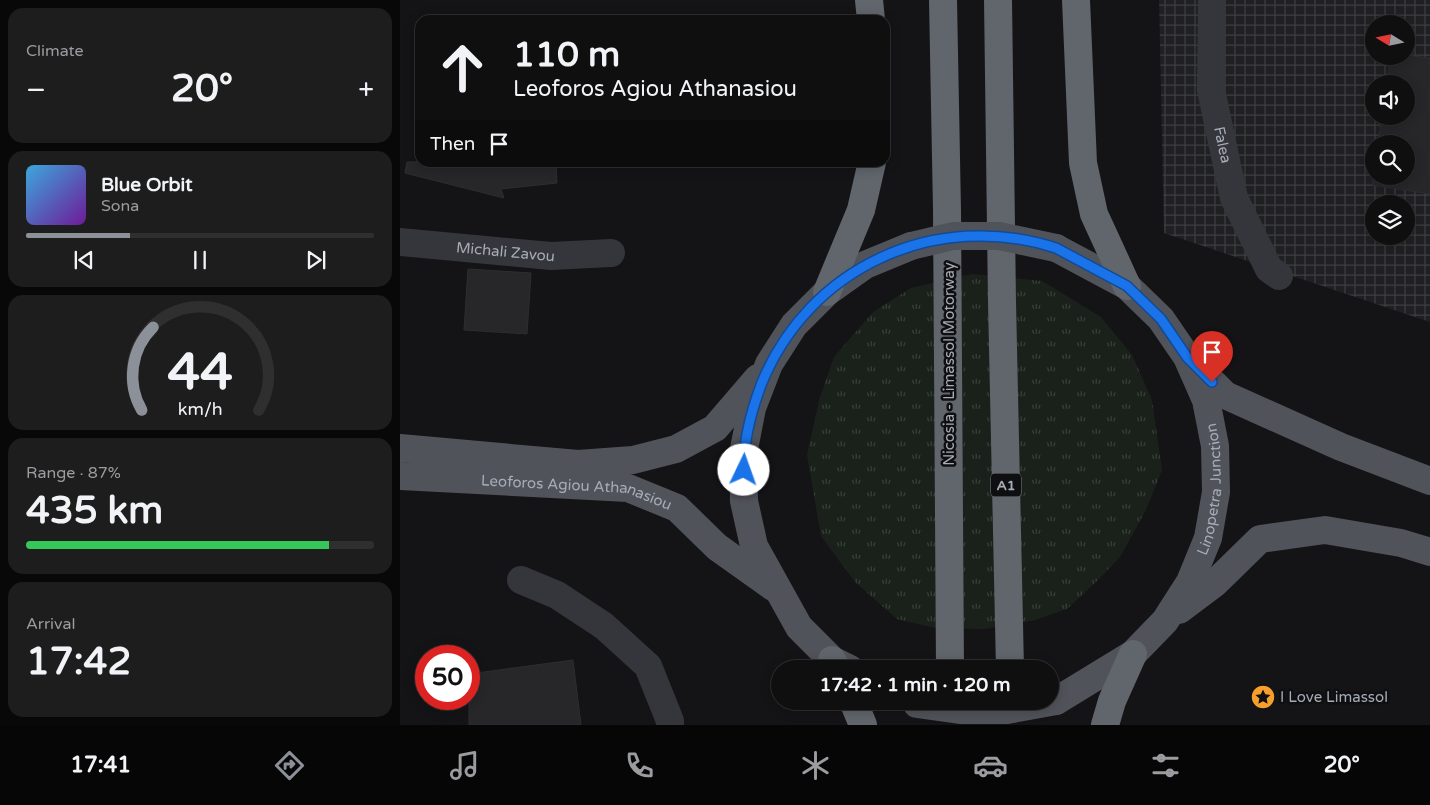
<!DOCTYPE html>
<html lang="en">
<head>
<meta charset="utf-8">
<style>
	body { margin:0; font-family:"Varela Round",sans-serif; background:#1d1d1e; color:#f1f3f6; height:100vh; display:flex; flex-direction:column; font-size:19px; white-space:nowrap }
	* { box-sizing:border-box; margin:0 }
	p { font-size:16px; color:#9b9c9f }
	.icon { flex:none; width:28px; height:28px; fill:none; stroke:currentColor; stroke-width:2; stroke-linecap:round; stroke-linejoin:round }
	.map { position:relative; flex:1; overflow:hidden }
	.sheet { display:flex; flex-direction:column; gap:8px; padding:8px; background:#080809; width:400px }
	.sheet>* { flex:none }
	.banner { position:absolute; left:15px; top:15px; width:475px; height:152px; border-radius:15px; box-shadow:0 2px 12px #0003,0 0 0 1px #2f2f30; background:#0f0f10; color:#f1f3f6; overflow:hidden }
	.needle { width:32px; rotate:280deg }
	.controls { position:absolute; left:965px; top:15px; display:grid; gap:10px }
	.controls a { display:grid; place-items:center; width:50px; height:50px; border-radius:50%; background:#0f0f10; box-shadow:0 2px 12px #0003,0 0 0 1px #2f2f30; font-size:25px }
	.speed { position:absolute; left:15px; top:645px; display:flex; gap:10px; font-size:25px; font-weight:700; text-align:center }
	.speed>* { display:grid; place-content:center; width:65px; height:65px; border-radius:50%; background:#0f0f10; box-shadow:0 2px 12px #0003,0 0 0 1px #2f2f30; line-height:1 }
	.speed .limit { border:8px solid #d22; background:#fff; color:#111 }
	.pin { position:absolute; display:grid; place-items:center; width:42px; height:42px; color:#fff; margin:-51px -21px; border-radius:50% 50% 50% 0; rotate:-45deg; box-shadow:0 0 5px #0007 }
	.pin .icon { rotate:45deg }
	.me { position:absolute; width:55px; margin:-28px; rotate:3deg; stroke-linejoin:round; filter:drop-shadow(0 0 4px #0008) }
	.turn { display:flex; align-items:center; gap:18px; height:105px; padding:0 15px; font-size:22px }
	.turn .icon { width:65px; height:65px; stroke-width:2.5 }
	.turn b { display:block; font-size:35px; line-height:42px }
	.then { display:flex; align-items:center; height:48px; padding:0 15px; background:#0003; gap:10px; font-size:19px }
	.big { font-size:38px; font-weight:700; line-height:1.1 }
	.sheet .widget { flex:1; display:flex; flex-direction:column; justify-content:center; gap:8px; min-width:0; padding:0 18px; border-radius:15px; background:#1d1d1e }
	.sheet .dial { align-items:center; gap:0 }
	.dial svg { height:130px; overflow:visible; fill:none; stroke:#2f2f30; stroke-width:7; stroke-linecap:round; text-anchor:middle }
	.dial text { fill:#f1f3f6; stroke:none }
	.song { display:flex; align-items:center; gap:15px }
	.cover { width:60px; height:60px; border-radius:8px; background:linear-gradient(135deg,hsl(200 70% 55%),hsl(280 70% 35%)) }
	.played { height:5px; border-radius:2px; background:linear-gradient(90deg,#8c9099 30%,#2f2f30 30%) }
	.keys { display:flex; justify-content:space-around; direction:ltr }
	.heat { display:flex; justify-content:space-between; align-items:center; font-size:28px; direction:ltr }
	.charge { height:8px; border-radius:4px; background:linear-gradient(90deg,#34c759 87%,#2f2f30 0) }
	.trip { position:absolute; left:371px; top:660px; width:288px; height:50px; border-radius:25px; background:#0f0f10; box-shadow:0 2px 12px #0003,0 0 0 1px #2f2f30; font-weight:700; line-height:50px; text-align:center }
	.tab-bar { display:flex; height:80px; justify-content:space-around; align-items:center; background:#060606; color:#9b9c9f }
	.tab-bar .icon { width:35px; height:35px }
	.tab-bar .on { color:#8c9099 }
	.tab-bar b { font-size:22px; color:#f1f3f6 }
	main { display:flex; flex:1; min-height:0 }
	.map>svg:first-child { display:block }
	.industrial { fill:url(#industrial-grid); fill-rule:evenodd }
	.grass { fill:url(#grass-tufts) }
	.building { fill:#27272a; stroke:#2e2e32 }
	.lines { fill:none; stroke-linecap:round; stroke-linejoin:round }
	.minor { stroke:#35363b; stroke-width:28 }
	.major { stroke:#51535a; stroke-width:28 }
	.highway { stroke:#61656c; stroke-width:28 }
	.major-bridge { stroke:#51535a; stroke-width:28 }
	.route-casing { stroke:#114b97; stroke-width:12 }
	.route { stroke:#1a73e8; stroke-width:9 }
	.labels { text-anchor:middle; stroke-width:5; stroke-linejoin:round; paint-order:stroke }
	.shield { fill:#0f0f11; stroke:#787d84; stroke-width:1 }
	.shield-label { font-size:14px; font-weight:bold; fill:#a5acb6 }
	.street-label { font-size:15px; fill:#a5acb6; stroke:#0f0f11 }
	.poi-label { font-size:15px; fill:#a5acb6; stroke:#0f0f11; text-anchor:start }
</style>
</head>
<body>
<main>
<section class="sheet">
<div class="widget"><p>Climate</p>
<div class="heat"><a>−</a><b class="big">20°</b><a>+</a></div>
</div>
<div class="widget">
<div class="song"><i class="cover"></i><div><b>Blue Orbit</b><p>Sona</p></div></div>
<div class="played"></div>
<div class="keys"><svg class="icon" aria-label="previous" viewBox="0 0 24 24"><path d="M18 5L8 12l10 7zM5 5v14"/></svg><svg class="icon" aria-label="pause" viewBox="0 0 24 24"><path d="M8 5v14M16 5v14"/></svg><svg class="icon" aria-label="next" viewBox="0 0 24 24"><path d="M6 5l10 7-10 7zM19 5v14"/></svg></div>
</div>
<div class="widget dial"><svg viewBox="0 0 100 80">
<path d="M14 69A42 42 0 1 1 86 69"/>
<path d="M14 69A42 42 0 0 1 21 18" stroke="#8c9099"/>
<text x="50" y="56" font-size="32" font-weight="700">44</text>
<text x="50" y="72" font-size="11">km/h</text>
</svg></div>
<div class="widget"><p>Range · 87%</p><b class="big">435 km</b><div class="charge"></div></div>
<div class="widget"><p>Arrival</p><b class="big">17:42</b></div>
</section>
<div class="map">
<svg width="1030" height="725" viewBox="0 0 1030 725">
	<defs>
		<pattern id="industrial-grid" width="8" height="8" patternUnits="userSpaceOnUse" patternTransform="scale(1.25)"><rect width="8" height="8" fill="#202023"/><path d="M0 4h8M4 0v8" fill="none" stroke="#3d3e41"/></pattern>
		<pattern id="grass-tufts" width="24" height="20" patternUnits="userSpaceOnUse" patternTransform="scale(1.25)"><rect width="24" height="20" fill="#1a211a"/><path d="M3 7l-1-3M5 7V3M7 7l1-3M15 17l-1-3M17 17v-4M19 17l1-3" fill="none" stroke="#383f39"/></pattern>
	</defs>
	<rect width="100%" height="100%" fill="#141416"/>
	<path class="industrial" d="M 759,0 L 1030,0 L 1030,322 L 764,233 ZM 974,24 L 1006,24 L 1006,56 L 974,56 ZM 974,84 L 1006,84 L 1006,116 L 974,116 ZM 974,144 L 1006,144 L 1006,176 L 974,176 ZM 974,204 L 1006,204 L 1006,236 L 974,236 Z"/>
	<polygon class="grass" points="572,274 642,281 701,317 732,355 752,400 762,470 746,510 720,557 698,580 667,609 635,620 585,629 535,628 497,619 455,582 421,536 407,455 420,397 434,357 473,312 511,288"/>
	<g class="building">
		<polygon points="1006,55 1030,58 1030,194 972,185 974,175 974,176 1006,176 1006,144 978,144 982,116 1006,116 1006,84 987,84 991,56 1006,56"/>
		<polygon points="7,162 156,162 157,183 101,189 104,198 5,173"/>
		<polygon points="68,269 131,273 127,334 64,330"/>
		<polygon points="173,660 181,725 69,725 69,674"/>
	</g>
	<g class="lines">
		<g class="minor">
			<path id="s1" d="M 812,0 L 811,90 L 834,198 L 869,269 L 879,276"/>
			<path id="s2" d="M 0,242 L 151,256 L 211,253"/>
			<polyline points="121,580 157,595 204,626 248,666 270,721 270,725"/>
		</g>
		<g class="major">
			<polyline points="797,367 825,395 941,447 1030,481"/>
			<polyline points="0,448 178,464 233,460 276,449 315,428 358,378"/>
			<path id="s3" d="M 0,476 L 228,488 L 277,508 L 317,547 L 373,587"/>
			<polyline points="779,610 815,583 860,539 925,530 1001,543 1030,552"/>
			<polyline points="450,669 432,660 399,627 354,546 344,501 343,454 352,408 369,364 394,325 427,292 465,265 511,246"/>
			<path id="s4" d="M 656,701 L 733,654 L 765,621 L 790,582 L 808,538 L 816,492 L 815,446 L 806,400 L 787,357 L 761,319 L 727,286 L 656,248"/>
		</g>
		<g class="highway">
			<polyline points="469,0 471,20"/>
			<polyline points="543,0 547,210 550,669"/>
			<polyline points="598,0 602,302 610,669"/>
			<polyline points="676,0 683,163 694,214 727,286"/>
			<polyline points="427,292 461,210 472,162"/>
			<polyline points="432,660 437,669"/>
			<polyline points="453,701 463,725"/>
			<polyline points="705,725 712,701 733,654"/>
		</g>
		<g class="major-bridge">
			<polyline points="511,246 553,236 599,236 656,248"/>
			<polyline points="517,704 560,710 607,710 656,701"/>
		</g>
	</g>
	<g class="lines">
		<g class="route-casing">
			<path id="route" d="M 344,470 C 343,441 351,412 361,385 C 408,267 536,209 656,248 L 727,286 L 761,319 L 787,357 L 812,382"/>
		</g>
		<use href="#route" class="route"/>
	</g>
	<defs>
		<g id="sight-disc" transform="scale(1.25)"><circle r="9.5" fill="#f6a02b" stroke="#0f0f11"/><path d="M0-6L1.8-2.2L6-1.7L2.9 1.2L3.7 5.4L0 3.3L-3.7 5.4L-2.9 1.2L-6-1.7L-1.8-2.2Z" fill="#111"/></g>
	</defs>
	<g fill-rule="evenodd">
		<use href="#sight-disc" x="863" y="697"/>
	</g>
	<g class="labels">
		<rect class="shield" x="591" y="473.5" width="30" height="23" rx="4"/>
		<g class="shield-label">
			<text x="606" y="490">A1</text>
		</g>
		<g class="street-label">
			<text dy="5" stroke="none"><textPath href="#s1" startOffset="146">Falea</textPath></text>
			<text dy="5" stroke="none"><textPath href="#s2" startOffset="106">Michali Zavou</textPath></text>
			<text transform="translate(549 364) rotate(-90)" y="5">Nicosia - Limassol Motorway</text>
			<text dy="5" stroke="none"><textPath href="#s4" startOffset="279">Linopetra Junction</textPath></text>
			<text dy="5" stroke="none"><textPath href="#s3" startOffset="178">Leoforos Agiou Athanasiou</textPath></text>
		</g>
		<g class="poi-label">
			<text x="880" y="702">I Love Limassol</text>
		</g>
	</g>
</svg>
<div class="controls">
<a><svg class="needle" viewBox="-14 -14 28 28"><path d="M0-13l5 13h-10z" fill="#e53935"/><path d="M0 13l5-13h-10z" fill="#9b9c9f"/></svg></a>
<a><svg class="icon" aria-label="sound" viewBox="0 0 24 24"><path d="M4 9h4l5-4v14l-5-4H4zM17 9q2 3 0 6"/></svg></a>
<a><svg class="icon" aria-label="search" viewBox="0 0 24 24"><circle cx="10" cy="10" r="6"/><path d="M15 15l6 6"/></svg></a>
<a><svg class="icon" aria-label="layers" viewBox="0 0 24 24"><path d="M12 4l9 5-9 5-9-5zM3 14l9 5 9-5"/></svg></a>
</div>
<div class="speed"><div class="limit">50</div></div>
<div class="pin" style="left:812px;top:382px;background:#d93025"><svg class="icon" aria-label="arrive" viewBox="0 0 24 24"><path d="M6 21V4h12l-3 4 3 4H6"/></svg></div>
<svg class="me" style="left:344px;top:470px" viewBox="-20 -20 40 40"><circle r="19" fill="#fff"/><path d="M0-13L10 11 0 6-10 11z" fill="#1a73e8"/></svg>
<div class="trip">17:42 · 1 min · 120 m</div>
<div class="banner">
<div class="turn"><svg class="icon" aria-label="ahead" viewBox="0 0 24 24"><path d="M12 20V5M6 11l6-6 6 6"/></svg><div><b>110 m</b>Leoforos Agiou Athanasiou</div></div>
<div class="then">Then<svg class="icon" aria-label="arrive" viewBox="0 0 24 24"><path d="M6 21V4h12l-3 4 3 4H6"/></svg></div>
</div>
</div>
</main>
<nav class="tab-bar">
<b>17:41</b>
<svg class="icon on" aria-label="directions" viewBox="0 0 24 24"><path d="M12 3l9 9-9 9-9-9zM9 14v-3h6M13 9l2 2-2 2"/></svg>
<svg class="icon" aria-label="music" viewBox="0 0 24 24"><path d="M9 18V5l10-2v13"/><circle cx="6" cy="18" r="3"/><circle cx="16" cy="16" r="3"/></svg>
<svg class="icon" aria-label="phone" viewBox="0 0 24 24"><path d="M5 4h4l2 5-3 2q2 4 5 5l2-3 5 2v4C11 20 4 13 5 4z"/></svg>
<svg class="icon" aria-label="climate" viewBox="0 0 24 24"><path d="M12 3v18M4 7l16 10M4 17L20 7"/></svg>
<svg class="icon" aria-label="car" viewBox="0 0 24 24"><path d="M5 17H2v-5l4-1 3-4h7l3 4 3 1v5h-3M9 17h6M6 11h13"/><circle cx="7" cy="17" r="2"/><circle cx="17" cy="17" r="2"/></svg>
<svg class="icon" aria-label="filters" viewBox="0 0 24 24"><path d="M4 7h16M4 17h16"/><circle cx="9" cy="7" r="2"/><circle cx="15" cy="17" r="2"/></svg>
<b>20°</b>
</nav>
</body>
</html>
